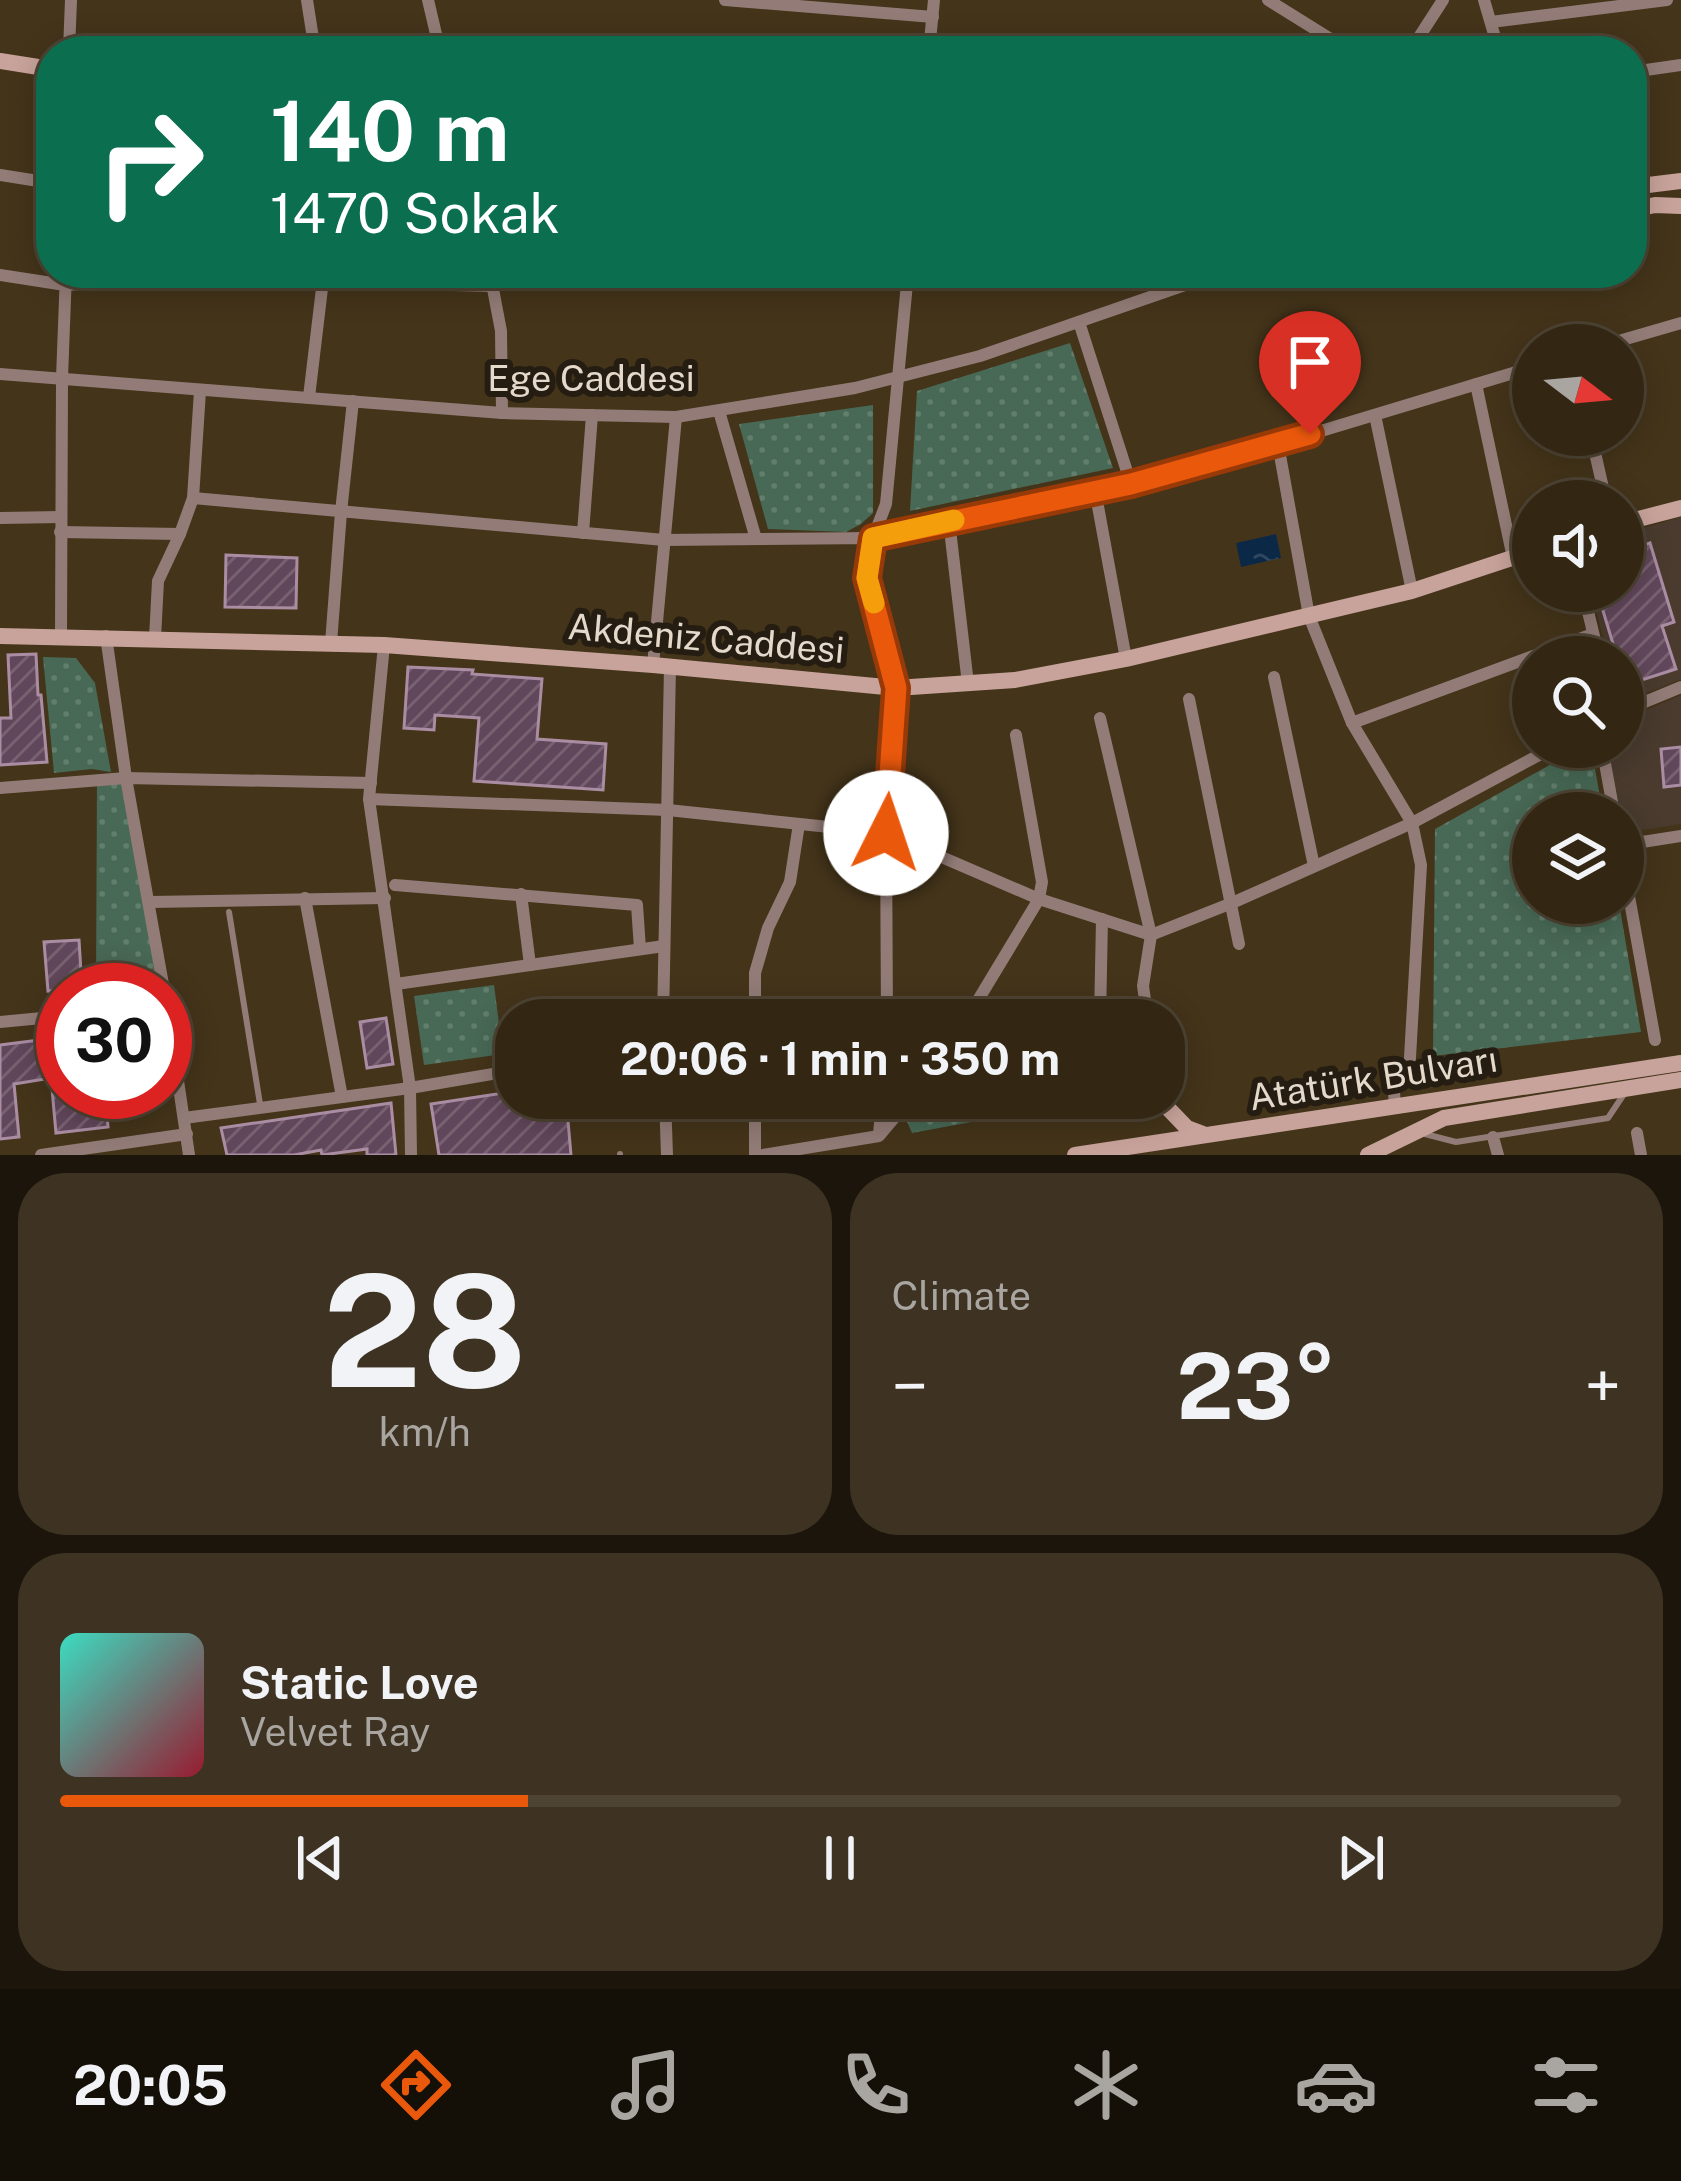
<!DOCTYPE html>
<html lang="en">
<head>
<meta charset="utf-8">
<style>
	body { margin:0; font-family:"Public Sans",sans-serif; background:#3e3322; color:#f1f3f6; height:100vh; display:flex; flex-direction:column; font-size:45px; white-space:nowrap }
	* { box-sizing:border-box; margin:0 }
	p { font-size:39px; color:#a9a5a0 }
	.icon { flex:none; width:66px; height:66px; fill:none; stroke:currentColor; stroke-width:2; stroke-linecap:round; stroke-linejoin:round }
	.map { position:relative; height:1155px; overflow:hidden }
	.sheet { display:flex; flex-direction:column; gap:18px; padding:18px; background:#1c150b; flex:1 }
	.sheet>* { flex:none }
	.banner { position:absolute; left:36px; top:36px; width:1611px; height:252px; border-radius:48px; box-shadow:0 6px 30px #0003,0 0 0 3px #4e4434; background:#0b6e4f; color:#fff; overflow:hidden }
	.needle { width:78px; rotate:106deg }
	.tools { position:absolute; left:1512px; top:324px; display:grid; gap:24px }
	.tools a { display:grid; place-items:center; width:132px; height:132px; border-radius:50%; background:#332714; box-shadow:0 6px 30px #0003,0 0 0 3px #4e4434; font-size:60px }
	.speed { position:absolute; left:36px; top:963px; display:flex; gap:24px; font-size:60px; font-weight:700; text-align:center }
	.speed>* { display:grid; place-content:center; width:156px; height:156px; border-radius:50%; background:#332714; box-shadow:0 6px 30px #0003,0 0 0 3px #4e4434; line-height:1 }
	.speed .limit { border:18px solid #d22; background:#fff; color:#111 }
	.pin { position:absolute; display:grid; place-items:center; width:102px; height:102px; color:#fff; margin:-123px -51px; border-radius:50% 50% 50% 0; rotate:-45deg; box-shadow:0 0 12px #0007 }
	.pin .icon { rotate:45deg }
	.me { position:absolute; width:132px; margin:-66px; rotate:4deg; stroke-linejoin:round; filter:drop-shadow(0 0 9px #0008) }
	.turn { display:flex; align-items:center; gap:42px; height:252px; padding:0 36px; font-size:54px }
	.turn .icon { width:156px; height:156px; stroke-width:2.5 }
	.turn b { display:block; font-size:84px; line-height:102px }
	.big { font-size:90px; font-weight:700; line-height:1.1 }
	.sheet .tile { flex:1; display:flex; flex-direction:column; justify-content:center; gap:18px; min-width:0; padding:0 42px; border-radius:48px; background:#3e3322 }
	.sheet .dial { align-items:center; gap:0 }
	.dial b { font-size:156px; line-height:1 }
	.song { display:flex; align-items:center; gap:36px }
	.cover { width:144px; height:144px; border-radius:18px; background:linear-gradient(135deg,hsl(170 70% 55%),hsl(350 70% 35%)) }
	.played { height:12px; border-radius:6px; background:linear-gradient(90deg,#ea580c 30%,#4e4434 30%) }
	.keys { display:flex; justify-content:space-around; direction:ltr }
	.heat { display:flex; justify-content:space-between; align-items:center; font-size:66px; direction:ltr }
	.sheet .tiles { flex:1; display:grid; gap:18px; grid-template-columns:1fr 1fr }
	.tile:last-child { grid-column:span 2 }
	.trip { position:absolute; left:495px; top:999px; width:690px; height:120px; border-radius:48px; background:#332714; box-shadow:0 6px 30px #0003,0 0 0 3px #4e4434; font-weight:700; line-height:120px; text-align:center }
	.menu { display:flex; height:192px; justify-content:space-around; align-items:center; background:#141008; color:#a9a5a0 }
	.menu .icon { width:84px; height:84px }
	.menu .selected { color:#ea580c }
	.menu b { font-size:54px; color:#f1f3f6 }
	.map>svg:first-child { display:block }
	.commercial { fill:#4a3b2e }
	.green { fill:url(#green-dots) }
	.water { fill:url(#water-ripples) }
	.building { fill:url(#building-hatch); stroke:#ab8da3; stroke-width:3 }
	.lines { fill:none; stroke-linecap:round; stroke-linejoin:round }
	.lane { stroke:#937c77; stroke-width:6 }
	.street { stroke:#937c77; stroke-width:12 }
	.secondary { stroke:#c8a39b; stroke-width:16 }
	.route-casing { stroke:#983908; stroke-width:30 }
	.route { stroke:#ea580c; stroke-width:21 }
	.slow { stroke:#f59e0b; stroke-width:21 }
	.labels { text-anchor:middle; stroke-width:12; stroke-linejoin:round; paint-order:stroke }
	.street-label { font-size:36px; fill:#e4d9ca; stroke:#251d12 }
</style>
</head>
<body>
<div class="map">
<svg width="1681" height="1155" viewBox="0 0 1681 1155">
	<defs>
		<pattern id="green-dots" width="8" height="8" patternUnits="userSpaceOnUse" patternTransform="scale(3)"><rect width="8" height="8" fill="#486955"/><path d="M2 2h.1M6 6h.1" fill="none" stroke="#627e6c" stroke-width="1.8" stroke-linecap="round"/></pattern>
		<pattern id="water-ripples" width="26" height="14" patternUnits="userSpaceOnUse" patternTransform="scale(3)"><rect width="26" height="14" fill="#0c2847"/><path d="M2 4q2-2 4 0t4 0M15 11q2-2 4 0t4 0" fill="none" stroke="#2f4760"/></pattern>
		<pattern id="building-hatch" width="6" height="6" patternUnits="userSpaceOnUse" patternTransform="scale(3)"><rect width="6" height="6" fill="#61475b"/><path d="M-1 1l2-2M0 6l6-6M5 7l2-2" fill="none" stroke="#786171"/></pattern>
	</defs>
	<rect width="100%" height="100%" fill="#44341a"/>
	<g class="commercial">
		<polygon points="1681,517 1681,679 1623,703 1623,657 1608,657 1591,591 1623,591 1623,534"/>
		<polygon points="1681,695 1681,824 1623,833 1623,813 1618,813 1608,747 1623,747 1623,720"/>
	</g>
	<g class="green">
		<polygon points="1070,343 1113,468 910,511 917,391"/>
		<polygon points="873,405 873,513 861,524 846,532 768,529 739,424"/>
		<polygon points="43,657 76,658 95,683 111,772 92,769 54,773"/>
		<polygon points="1582,747 1591,747 1603,813 1533,813 1533,903 1619,903 1641,1032 1433,1056 1435,829"/>
		<polygon points="126,778 164,990 96,990 97,781"/>
		<polygon points="494,985 503,1054 424,1065 414,996"/>
		<polygon points="931,1098 1099,1098 912,1133 906,1119"/>
	</g>
	<polygon class="water" points="1276,534 1281,558 1241,567 1236,543"/>
	<g class="building">
		<polygon points="1650,543 1674,622 1662,626 1676,669 1626,685 1623,657 1617,657 1597,591 1623,591 1623,552"/>
		<polygon points="226,555 297,558 296,608 225,607"/>
		<polygon points="36,654 38,695 41,695 47,762 0,765 0,718 11,718 8,655"/>
		<polygon points="408,667 473,670 472,674 542,679 537,739 606,744 603,790 474,781 479,718 435,715 434,730 404,728"/>
		<polygon points="1681,747 1681,785 1664,787 1661,749"/>
		<polygon points="79,940 82,988 48,991 44,942"/>
		<polygon points="386,1018 393,1064 367,1068 360,1022"/>
		<polygon points="63,1037 63,1092 105,1092 108,1127 56,1133 51,1078 14,1084 19,1137 0,1139 0,1045"/>
		<polygon points="516,1091 516,1098 566,1098 571,1155 439,1155 431,1104"/>
		<polygon points="391,1103 396,1155 367,1155 367,1149 322,1155 321,1150 294,1155 227,1155 221,1128"/>
	</g>
	<g class="lines">
		<g class="lane">
			<polyline points="229,912 260,1104"/>
			<polyline points="1425,1134 1456,1142 1608,1118 1624,1094"/>
			<polyline points="620,1154 620,1155"/>
		</g>
		<g class="street">
			<polyline points="307,0 315,51"/>
			<polyline points="428,0 440,51"/>
			<polyline points="725,0 933,17"/>
			<polyline points="1268,0 1350,51"/>
			<polyline points="1484,0 1499,51"/>
			<polyline points="1491,22 1667,0"/>
			<polyline points="69,51 71,0"/>
			<polyline points="929,51 934,0"/>
			<polyline points="1410,51 1443,0"/>
			<polyline points="1632,72 1681,65"/>
			<polyline points="0,175 51,183"/>
			<polyline points="490,273 501,331 502,413"/>
			<polyline points="0,275 65,285 180,278 493,286"/>
			<polyline points="1079,322 1131,484"/>
			<polyline points="1605,345 1681,323"/>
			<polyline points="0,374 502,413 676,417 855,388 980,356 1182,286 1235,273"/>
			<polyline points="1476,384 1513,558"/>
			<polyline points="309,397 323,280"/>
			<polyline points="719,411 756,539"/>
			<polyline points="1375,415 1412,591"/>
			<polyline points="1591,435 1606,501"/>
			<polyline points="1278,444 1309,616 1352,723 1412,823 1421,865 1409,1075 1393,1078 1395,1106"/>
			<polyline points="1095,490 1126,659"/>
			<polyline points="193,498 664,540 873,538 867,578 896,688 886,833 887,1020"/>
			<polyline points="0,518 61,517"/>
			<polyline points="949,521 968,684"/>
			<polyline points="60,532 180,534"/>
			<polyline points="583,533 592,415"/>
			<polyline points="873,538 1131,484 1278,444 1533,367"/>
			<polyline points="873,538 886,504 908,273"/>
			<polyline points="1583,591 1599,657"/>
			<polyline points="61,636 62,378 66,273"/>
			<polyline points="106,636 126,778 164,990"/>
			<polyline points="155,638 158,581 180,534 193,498 200,391"/>
			<polyline points="331,643 341,512 353,401"/>
			<polyline points="384,645 369,799 410,1088 411,1155"/>
			<polyline points="653,665 676,417"/>
			<polyline points="1274,677 1314,866"/>
			<polyline points="1189,699 1239,944"/>
			<polyline points="1623,711 1681,687"/>
			<polyline points="1100,718 1151,935 1143,986 1148,1020"/>
			<polyline points="1352,723 1593,634"/>
			<polyline points="1602,747 1614,813"/>
			<polyline points="0,788 126,778 371,783"/>
			<polyline points="369,799 668,810 886,833 1039,899 1151,935 1232,903 1412,823 1554,747"/>
			<polyline points="1623,845 1681,836"/>
			<polyline points="1623,863 1655,1040"/>
			<polyline points="395,885 637,905 640,949"/>
			<polyline points="521,894 530,965"/>
			<polyline points="305,898 342,1097"/>
			<polyline points="150,902 385,898"/>
			<polyline points="396,984 664,946"/>
			<polyline points="165,993 189,1155"/>
			<polyline points="663,1020 670,667"/>
			<polyline points="755,1020 755,973 768,928 790,882 799,824"/>
			<polyline points="966,1020 1039,899 1042,882 1016,735"/>
			<polyline points="1100,1020 1102,919"/>
			<polyline points="0,1022 63,1016"/>
			<polyline points="665,1098 667,1155"/>
			<polyline points="184,1118 410,1088 516,1070"/>
			<polyline points="1637,1133 1641,1155"/>
			<polyline points="879,1135 882,1098"/>
			<polyline points="1493,1137 1498,1155"/>
			<polyline points="41,1155 187,1134"/>
			<polyline points="755,1155 755,1098"/>
			<polyline points="763,1155 879,1136 911,1098"/>
		</g>
		<g class="secondary">
			<polyline points="0,61 51,69"/>
			<polyline points="1632,187 1681,181"/>
			<polyline points="1632,210 1655,205 1681,206"/>
			<polyline points="1623,523 1681,508"/>
			<polyline points="0,636 384,645 653,665 896,688 1015,680 1126,659 1412,591 1533,551"/>
			<polyline points="1162,1102 1187,1128 1203,1134"/>
			<polyline points="1075,1155 1681,1063"/>
			<polyline points="1368,1155 1444,1118 1681,1080"/>
		</g>
	</g>
	<g class="lines">
		<g class="route-casing">
			<polyline id="route" points="886,833 896,688 867,578 873,538 1131,484 1310,434"/>
		</g>
		<use href="#route" class="route"/>
		<polyline class="slow" points="874,603 867,578 873,538 954,520"/>
	</g>
	<g class="labels">
		<g class="street-label">
			<text x="591" y="391">Ege Caddesi</text>
			<text transform="translate(706 638) rotate(5)" y="13">Akdeniz Caddesi</text>
			<text transform="translate(1373 1078) rotate(-9)" y="13">Atatürk Bulvarı</text>
		</g>
	</g>
</svg>
<div class="tools">
<a><svg class="needle" viewBox="-14 -14 28 28"><path d="M0-13l5 13h-10z" fill="#e53935"/><path d="M0 13l5-13h-10z" fill="#a9a5a0"/></svg></a>
<a><svg class="icon" aria-label="sound" viewBox="0 0 24 24"><path d="M4 9h4l5-4v14l-5-4H4zM17 9q2 3 0 6"/></svg></a>
<a><svg class="icon" aria-label="search" viewBox="0 0 24 24"><circle cx="10" cy="10" r="6"/><path d="M15 15l6 6"/></svg></a>
<a><svg class="icon" aria-label="layers" viewBox="0 0 24 24"><path d="M12 4l9 5-9 5-9-5zM3 14l9 5 9-5"/></svg></a>
</div>
<div class="speed"><div class="limit">30</div></div>
<div class="pin" style="left:1310px;top:434px;background:#d93025"><svg class="icon" aria-label="arrive" viewBox="0 0 24 24"><path d="M6 21V4h12l-3 4 3 4H6"/></svg></div>
<svg class="me" style="left:886px;top:833px" viewBox="-20 -20 40 40"><circle r="19" fill="#fff"/><path d="M0-13L10 11 0 6-10 11z" fill="#ea580c"/></svg>
<div class="trip">20:06 · 1 min · 350 m</div>
<div class="banner">
<div class="turn"><svg class="icon" aria-label="right" viewBox="0 0 24 24"><path d="M7 20v-9h11M14 6l5 5-5 5"/></svg><div><b>140 m</b>1470 Sokak</div></div>
</div>
</div>
<section class="sheet">
<div class="tiles">
<div class="tile dial"><b>28</b><p>km/h</p></div>
<div class="tile"><p>Climate</p>
<div class="heat"><a>−</a><b class="big">23°</b><a>+</a></div>
</div>
<div class="tile">
<div class="song"><i class="cover"></i><div><b>Static Love</b><p>Velvet Ray</p></div></div>
<div class="played"></div>
<div class="keys"><svg class="icon" aria-label="previous" viewBox="0 0 24 24"><path d="M18 5L8 12l10 7zM5 5v14"/></svg><svg class="icon" aria-label="pause" viewBox="0 0 24 24"><path d="M8 5v14M16 5v14"/></svg><svg class="icon" aria-label="next" viewBox="0 0 24 24"><path d="M6 5l10 7-10 7zM19 5v14"/></svg></div>
</div>
</div>
</section>
<nav class="menu">
<b>20:05</b>
<svg class="icon selected" aria-label="directions" viewBox="0 0 24 24"><path d="M12 3l9 9-9 9-9-9zM9 14v-3h6M13 9l2 2-2 2"/></svg>
<svg class="icon" aria-label="music" viewBox="0 0 24 24"><path d="M9 18V5l10-2v13"/><circle cx="6" cy="18" r="3"/><circle cx="16" cy="16" r="3"/></svg>
<svg class="icon" aria-label="phone" viewBox="0 0 24 24"><path d="M5 4h4l2 5-3 2q2 4 5 5l2-3 5 2v4C11 20 4 13 5 4z"/></svg>
<svg class="icon" aria-label="climate" viewBox="0 0 24 24"><path d="M12 3v18M4 7l16 10M4 17L20 7"/></svg>
<svg class="icon" aria-label="car" viewBox="0 0 24 24"><path d="M5 17H2v-5l4-1 3-4h7l3 4 3 1v5h-3M9 17h6M6 11h13"/><circle cx="7" cy="17" r="2"/><circle cx="17" cy="17" r="2"/></svg>
<svg class="icon" aria-label="filters" viewBox="0 0 24 24"><path d="M4 7h16M4 17h16"/><circle cx="9" cy="7" r="2"/><circle cx="15" cy="17" r="2"/></svg>
</nav>
</body>
</html>
